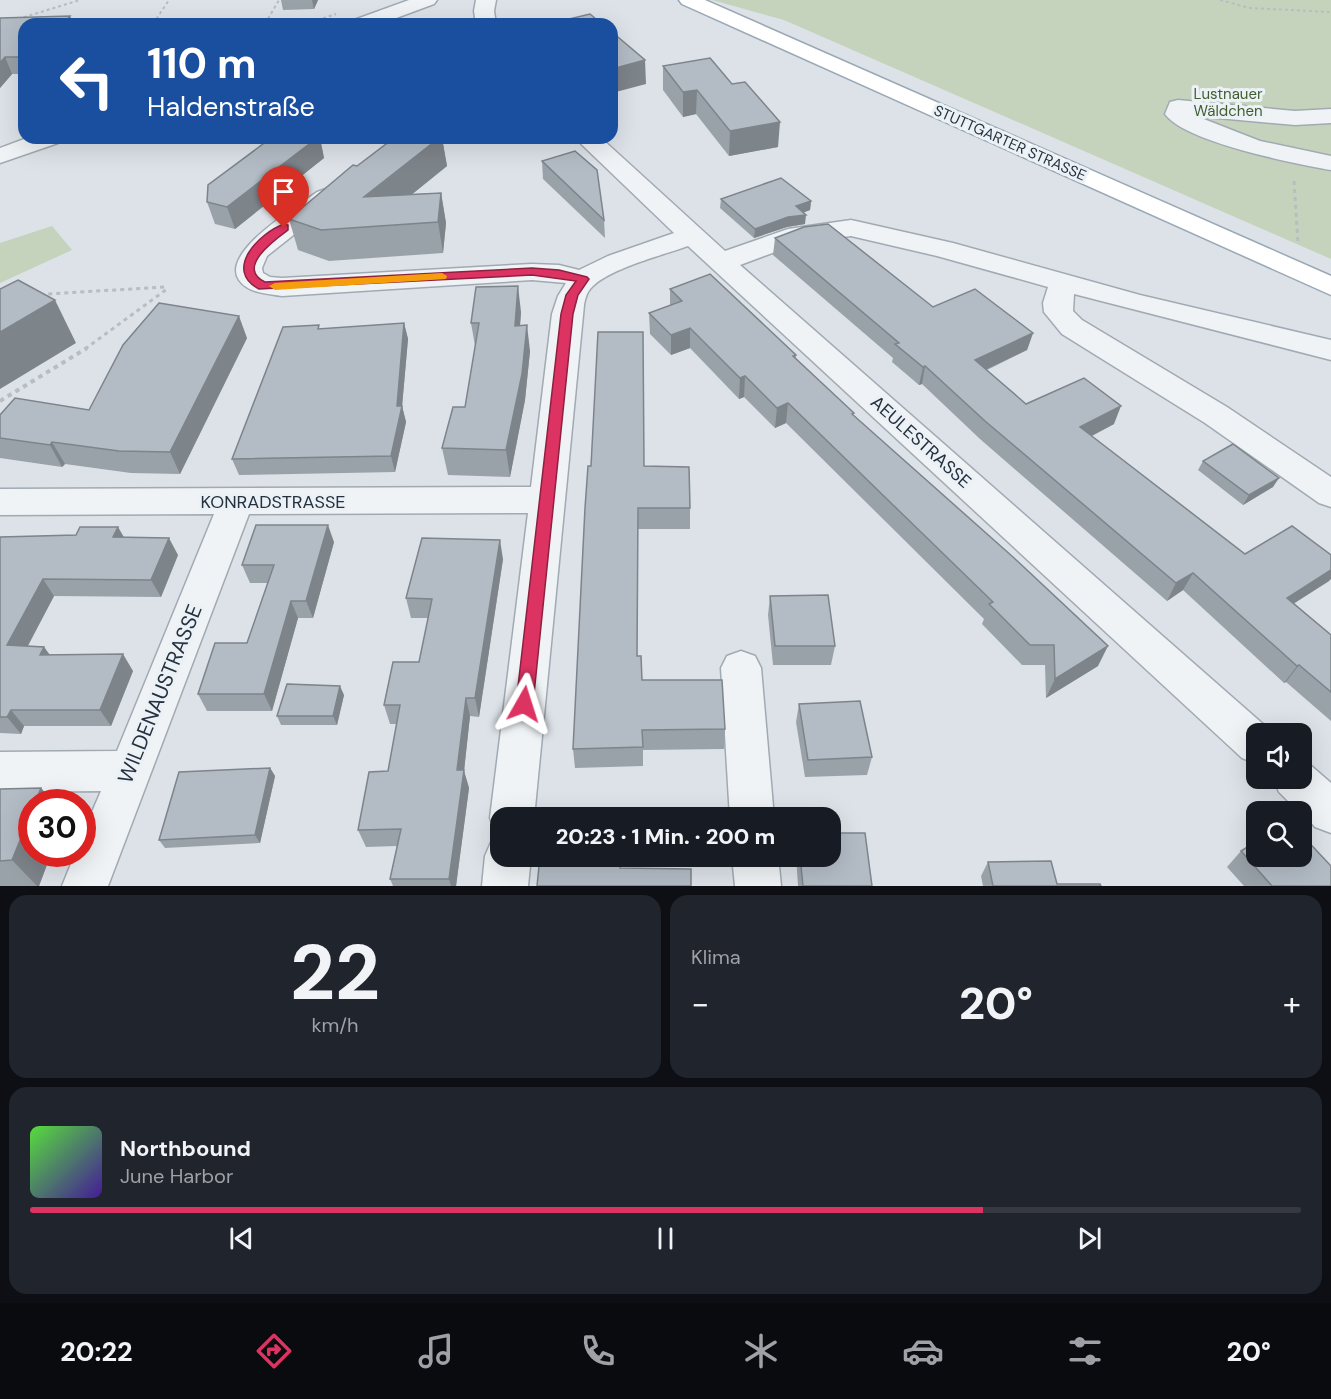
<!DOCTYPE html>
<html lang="de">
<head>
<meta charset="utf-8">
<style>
	body { margin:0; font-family:"DM Sans",sans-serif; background:#20242c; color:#f1f3f6; height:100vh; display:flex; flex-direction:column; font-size:22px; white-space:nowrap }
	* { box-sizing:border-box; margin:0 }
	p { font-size:20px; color:#9ea1a6 }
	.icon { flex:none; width:33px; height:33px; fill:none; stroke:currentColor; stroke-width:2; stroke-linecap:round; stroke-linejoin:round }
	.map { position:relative; height:886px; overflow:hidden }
	.sheet { display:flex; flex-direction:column; gap:9px; padding:9px; background:#0d0f14; flex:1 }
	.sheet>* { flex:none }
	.top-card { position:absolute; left:18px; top:18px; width:600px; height:126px; border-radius:18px; box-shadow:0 6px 24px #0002; background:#1a4fa0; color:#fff; overflow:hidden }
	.tools { position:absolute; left:1246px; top:723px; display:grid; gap:12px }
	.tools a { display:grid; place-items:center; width:66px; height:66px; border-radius:12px; background:#171b24; box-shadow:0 6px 24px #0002; font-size:30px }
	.speed { position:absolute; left:18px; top:789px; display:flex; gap:12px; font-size:30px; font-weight:700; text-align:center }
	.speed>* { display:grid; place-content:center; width:78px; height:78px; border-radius:50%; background:#171b24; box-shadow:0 6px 24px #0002; line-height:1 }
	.speed .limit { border:9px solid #d22; background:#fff; color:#111 }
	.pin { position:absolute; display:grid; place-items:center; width:51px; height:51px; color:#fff; margin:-62px -26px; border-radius:50% 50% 50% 0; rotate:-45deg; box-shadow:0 0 6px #0007 }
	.pin .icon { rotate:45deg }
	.me { position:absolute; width:66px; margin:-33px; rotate:6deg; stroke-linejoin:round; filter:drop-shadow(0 0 4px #0008) }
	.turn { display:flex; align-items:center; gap:21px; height:126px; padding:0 30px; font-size:27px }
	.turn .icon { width:78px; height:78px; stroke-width:2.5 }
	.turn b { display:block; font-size:42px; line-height:51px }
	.big { font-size:45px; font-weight:800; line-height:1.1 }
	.sheet .tile { flex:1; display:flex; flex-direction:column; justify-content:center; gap:9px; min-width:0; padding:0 21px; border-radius:18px; background:#20242c }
	.sheet .dial { align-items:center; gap:0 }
	.dial b { font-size:78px; line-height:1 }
	.song { display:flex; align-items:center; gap:18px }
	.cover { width:72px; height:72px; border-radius:9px; background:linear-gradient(135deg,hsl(110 70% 55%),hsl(260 70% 35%)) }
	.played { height:6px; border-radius:3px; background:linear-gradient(90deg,#dc3362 75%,#363941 75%) }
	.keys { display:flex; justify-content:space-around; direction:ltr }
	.heat { display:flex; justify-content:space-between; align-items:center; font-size:33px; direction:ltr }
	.sheet .tiles { flex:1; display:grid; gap:9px; grid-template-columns:1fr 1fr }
	.tile:last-child { grid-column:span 2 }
	.trip { position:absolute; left:490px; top:807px; width:351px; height:60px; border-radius:18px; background:#171b24; box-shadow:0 6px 24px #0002; font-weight:800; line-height:60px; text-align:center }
	.dock { display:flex; height:96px; justify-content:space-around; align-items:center; background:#090b0e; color:#9ea1a6 }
	.dock .icon { width:42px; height:42px }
	.dock .on { color:#dc3362 }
	.dock b { font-size:27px; color:#f1f3f6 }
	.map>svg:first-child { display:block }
	.green { fill:#c5d3bc }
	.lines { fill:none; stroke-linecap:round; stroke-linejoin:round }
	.minor-casing { stroke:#a1aab2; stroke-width:3 }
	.major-casing { stroke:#9aa8b5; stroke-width:3 }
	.path-far2 { stroke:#b6bdc3; stroke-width:2; stroke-dasharray:3 3; stroke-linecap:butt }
	.path-far1 { stroke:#b6bdc3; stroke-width:3; stroke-dasharray:4 4; stroke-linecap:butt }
	.path { stroke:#b6bdc3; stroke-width:4; stroke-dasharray:4.5 4.5; stroke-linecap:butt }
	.minor { fill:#eff3f6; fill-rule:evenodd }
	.major { fill:#fff; fill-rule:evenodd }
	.wall { fill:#9aa2a9 }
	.shaded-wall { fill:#7d848a }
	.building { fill:#b3bcc5; stroke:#7d848a; stroke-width:1.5 }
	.route { fill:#dc3362; stroke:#8f2140; stroke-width:1.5 }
	.slow { fill:#f59e0b }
	.labels { text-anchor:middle; stroke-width:6; stroke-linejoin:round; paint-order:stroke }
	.far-park-label { font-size:15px; fill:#3f5d30; stroke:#ecf1f6 }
	.far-street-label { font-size:15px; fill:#243240; stroke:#ecf1f6 }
	.street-label { font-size:18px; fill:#243240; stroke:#ecf1f6 }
	.near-street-label { font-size:21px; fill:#243240; stroke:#ecf1f6 }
</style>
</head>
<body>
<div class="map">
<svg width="1331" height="886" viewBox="0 0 1331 886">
	<rect width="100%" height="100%" fill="#dce2e8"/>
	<g class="green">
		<polygon points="712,0 1331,0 1331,259 784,20"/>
		<polygon points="52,226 72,250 0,283 0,243"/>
	</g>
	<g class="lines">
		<g class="minor-casing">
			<g id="minor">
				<polygon points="409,0 437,0 434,4 380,24 351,24 354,20"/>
				<polygon points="476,0 496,0 494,11 496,24 476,24 474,11"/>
				<path d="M 1178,100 L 1295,111 L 1331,109 L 1331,123 L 1295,125 L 1196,116 L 1260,141 L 1331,156 L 1331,170 C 1297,164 1184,142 1165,114 L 1170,102 Z"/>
				<polygon points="27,138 62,138 58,143 0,163 0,148"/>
				<path d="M 575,138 L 601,138 L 725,251 L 788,229 L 851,220 L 953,243 L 1140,295 L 1331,340 L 1331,360 L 1074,294 L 1073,311 L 1082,320 L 1227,407 L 1331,477 L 1331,507 L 1319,503 L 1205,423 L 1062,334 L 1044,312 L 1043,303 L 1048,287 L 937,256 L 851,236 L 802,242 L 740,265 L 1272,732 L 1273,734 L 1257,734 L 1257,764 L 1242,758 L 688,246 C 663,255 608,269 591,288 C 587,292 585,299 584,305 L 534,818 L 501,818 L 501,835 L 496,833 L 490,818 L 528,513 L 249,514 L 108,886 L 62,886 L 75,854 L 82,854 L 82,835 L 101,791 L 0,792 L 0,752 L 117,751 L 214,514 L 0,515 L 0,489 L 531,487 L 552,314 L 558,296 L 566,283 L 532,280 L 282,296 C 267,294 248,293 239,280 C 220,252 297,207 317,192 L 326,189 L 335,192 L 339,197 L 335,202 L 267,256 L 262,268 L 263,273 L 270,277 L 282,278 L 532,264 L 559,265 L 579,270 L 608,256 L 674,233 Z"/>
				<polygon points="741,651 755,656 761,668 774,818 730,818 721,668 727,656"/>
				<polygon points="1302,761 1309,764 1331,783 1331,833 1315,827 1302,812 1299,812 1279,792 1273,778 1302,778"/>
				<polygon points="501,837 501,856 531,856 528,886 482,886 485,856 492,840"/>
				<polygon points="732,856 778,856 781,886 735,886"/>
			</g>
		</g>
		<g class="major-casing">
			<polygon id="major" points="679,0 705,0 1331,276 1331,295 682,4"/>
		</g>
		<g class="path-far2">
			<polyline points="1220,0 1250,8 1331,12"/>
			<polyline points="18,19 80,0"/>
			<polyline points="153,24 169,0"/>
			<polyline points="265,24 279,0"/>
			<polyline points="306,24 336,14"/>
		</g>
		<g class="path-far1">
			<polyline points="1294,181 1298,243"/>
			<polyline points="41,297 47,294 165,287"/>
			<polyline points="85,349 167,289"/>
		</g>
		<polyline class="path" points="0,401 87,348"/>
		<use href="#minor" class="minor"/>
		<use href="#major" class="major"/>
	</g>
	<g class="wall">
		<polygon points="281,0 318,0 314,9 283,10"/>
		<polygon points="70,16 73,24 24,24 24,74 12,74 0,88 0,18"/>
		<polygon points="663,66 778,147 729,156 696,114 683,117 663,90"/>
		<polygon points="271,138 320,138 324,158 235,229 215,224 207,202"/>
		<polygon points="394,138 442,138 447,166 412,194 441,193 446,223 443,253 329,261 298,250 289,219 357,166"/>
		<polygon points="542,161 604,220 605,238 543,179"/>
		<polygon points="721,199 811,201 810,210 803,212 805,224 787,227 754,238 720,208"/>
		<polygon points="775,238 933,307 1033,333 1027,350 987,370 1026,404 1114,424 1092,436 1245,554 1329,581 1294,603 1331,635 1331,721 1286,682 1284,683 1183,590 1167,601 980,439 922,384 919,385 892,362 893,358 773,255"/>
		<polygon points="670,289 796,355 796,359 854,416 1098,666 1046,698 1045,665 1022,665 982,624 984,619 786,423 775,428 744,397 739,399 690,348 671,355 650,334 649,313 670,305"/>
		<polygon points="521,312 520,325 530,351 525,400 510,477 448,475 442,448 465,407 475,346 471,323"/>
		<polygon points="404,323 408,339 402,406 406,422 395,472 239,475 232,459 320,329"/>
		<polygon points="247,338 180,474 131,473 65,464 62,467 0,458 0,415 89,410"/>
		<polygon points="1203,461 1273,487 1243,505 1198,470"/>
		<polygon points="644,466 690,508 690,529 638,529 637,656 642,680 725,729 724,749 643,750 643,766 575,768 573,749"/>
		<polygon points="118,527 124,537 178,555 161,597 54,596 28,646 44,647 50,655 133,671 111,726 24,726 21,734 0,733 0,537 76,535"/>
		<polygon points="334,542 313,618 298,618 272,711 207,711 198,694 247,643 268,583 250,583 242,565"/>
		<polygon points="503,559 479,717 470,716 464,771 469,788 456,886 393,886 390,879 397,846 366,847 358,830 388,771 397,724 390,724 384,705 419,662 428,618 411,618 406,598"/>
		<polygon points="770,596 835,646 831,665 773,665 768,615"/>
		<polygon points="344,695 337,725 281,725 277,716"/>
		<polygon points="799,704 872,757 867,775 805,777 796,722"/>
		<polygon points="270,768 275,776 260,843 165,848 159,840"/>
		<polygon points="41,788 53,802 32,802 51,854 39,886 0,886 0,789"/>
		<polygon points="1241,851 1331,886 1244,886 1227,867"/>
		<polygon points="796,856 831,856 872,886 798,886"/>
		<polygon points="988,862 1057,884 1101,886 983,886 981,876"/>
	</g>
	<g class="shaded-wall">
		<polygon points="312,0 318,0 314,9"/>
		<polygon points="70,16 73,24 64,24"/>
		<polygon points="5,57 12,74 0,88 0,63"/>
		<polygon points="645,60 646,84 612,93 612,69"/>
		<polygon points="697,90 696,114 683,117 683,92"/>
		<polygon points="780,122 778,147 729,156 730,131"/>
		<polygon points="317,138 320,138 324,158 235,229 227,207"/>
		<polygon points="439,138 442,138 447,166 373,226 364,197"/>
		<polygon points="441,193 446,223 443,253 438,222"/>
		<polygon points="811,201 810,210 795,216 796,206"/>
		<polygon points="806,215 805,224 787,227 754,238 755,229 788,217"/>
		<polygon points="518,286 521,312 518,352 515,326"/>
		<polygon points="55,300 76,343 0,389 0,332"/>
		<polygon points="239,316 247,338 180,474 170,452"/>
		<polygon points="404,323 408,339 402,407 402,406 406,422 395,472 391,456"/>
		<polygon points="527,325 530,351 525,400 510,477 506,450"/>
		<polygon points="690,328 690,348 671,355 671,335"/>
		<polygon points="1033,333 1027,350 970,377 975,360"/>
		<polygon points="925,366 922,384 919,385 923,367"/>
		<polygon points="745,376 744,397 739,399 740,378"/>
		<polygon points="788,403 786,423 775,428 777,408"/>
		<polygon points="1121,406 1114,424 1074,445 1080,427"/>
		<polygon points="52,442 65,464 62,467 50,445"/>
		<polygon points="1279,478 1273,487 1243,505 1249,495"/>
		<polygon points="328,525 334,542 313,618 306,601"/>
		<polygon points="118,527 127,544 113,537"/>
		<polygon points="169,538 178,555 161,597 151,580"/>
		<polygon points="500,540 503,559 479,717 475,698"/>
		<polygon points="1331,570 1331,579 1329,581 1276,615 1287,598"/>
		<polygon points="1193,573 1183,590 1167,601 1176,583"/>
		<polygon points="43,579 54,596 19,662 7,645"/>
		<polygon points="291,601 298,618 272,711 264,694"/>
		<polygon points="1108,646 1098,666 1046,698 1055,679"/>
		<polygon points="44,647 56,664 40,655"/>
		<polygon points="123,654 133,671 111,726 100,710"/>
		<polygon points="1299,665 1286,682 1284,683 1297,666"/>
		<polygon points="340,686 344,695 337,725 333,716"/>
		<polygon points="466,698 470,716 464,771 469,788 456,886 451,886 449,879 457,770"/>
		<polygon points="11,710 24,726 21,734 7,717"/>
		<polygon points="270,768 275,776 260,843 255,835"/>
		<polygon points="41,788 53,802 35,802"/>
		<polygon points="32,811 32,854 51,854 39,886 37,886 12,860"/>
	</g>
	<g class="building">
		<polygon points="590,14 602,24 548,24"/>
		<polygon points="70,16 64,24 24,24 24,57 5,57 0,63 0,18"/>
		<polygon points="612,32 645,60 612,69"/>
		<polygon points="710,58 732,84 745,82 780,122 730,131 697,90 683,92 663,66"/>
		<polygon points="271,138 317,138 227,207 207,202 208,185"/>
		<polygon points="394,138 439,138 364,197 441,193 438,222 321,230 289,219 353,165 357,166"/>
		<polygon points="575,151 597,170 604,220 542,161"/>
		<polygon points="781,178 811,201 796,206 806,215 788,217 755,229 721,199"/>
		<polygon points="828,224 933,307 975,289 1033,333 975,360 1026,404 1084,378 1121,406 1080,427 1245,554 1292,526 1331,555 1331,570 1287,598 1331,635 1331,692 1299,665 1297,666 1193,573 1176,583 985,421 925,366 923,367 895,344 899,343 775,238 804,227"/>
		<polygon points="710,274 796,355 793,356 854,413 852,414 1013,557 1108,646 1055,679 1054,645 1030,645 989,604 993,602 788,403 777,408 745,376 740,378 690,328 671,335 649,313 682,301 670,289"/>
		<polygon points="18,280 55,300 0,332 0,289"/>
		<polygon points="518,286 515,326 527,325 522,374 506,450 442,448 453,407 465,407 479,323 471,323 476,287"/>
		<polygon points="159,303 239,316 170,452 119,451 52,442 50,445 0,438 0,415 15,398 89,410 123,345"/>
		<polygon points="404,323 397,406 402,406 391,456 232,459 283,327 319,325 318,329"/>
		<polygon points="598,332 643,332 644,466 689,467 690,508 638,508 637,656 641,656 642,680 722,680 725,729 642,730 643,747 573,749 585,508 588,466 591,466"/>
		<polygon points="1233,444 1279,478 1249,495 1203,461"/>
		<polygon points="256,525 328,525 306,601 291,601 264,694 198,694 215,643 247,643 274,565 242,565"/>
		<polygon points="80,527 118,527 113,537 169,538 151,580 43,579 7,645 44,647 40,655 123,654 100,710 11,710 7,717 0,717 0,537 76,535"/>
		<polygon points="422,538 500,540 475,698 466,698 457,770 464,770 449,879 390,879 401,829 358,830 369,772 388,771 400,705 384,705 393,662 419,662 432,599 406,598"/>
		<polygon points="828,595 835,646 775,646 770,596"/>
		<polygon points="287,684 340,686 333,716 277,716"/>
		<polygon points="860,701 872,757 808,760 799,704"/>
		<polygon points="270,768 255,835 159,840 179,772"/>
		<polygon points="41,788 35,802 32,802 32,811 12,860 0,861 0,789"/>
		<polygon points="831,833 865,833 872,886 803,886 800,856 831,856"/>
		<polygon points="1302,835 1331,866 1331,886 1272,886 1241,851 1257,841 1257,856 1302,856"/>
		<polygon points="540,856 621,856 620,868 691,869 691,886 537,886"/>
		<polygon points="1051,861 1057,884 1100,884 1101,886 993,886 988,862"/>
	</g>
	<path class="route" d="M 284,224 L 288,225 L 288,230 C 273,241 236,268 265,282 L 532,268 L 559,270 L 587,277 L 589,279 L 578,295 L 573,314 L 533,704 L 530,709 L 524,711 L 518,709 L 516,704 L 561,314 L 566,295 L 576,281 L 532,275 L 259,289 C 223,270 259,233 284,224 Z"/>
	<polygon class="slow" points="442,273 447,276 446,279 275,290 269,286 275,283"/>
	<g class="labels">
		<g class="far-park-label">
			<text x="1228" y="99">Lustnauer<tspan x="1228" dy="17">Wäldchen</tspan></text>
		</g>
		<g class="far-street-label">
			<text transform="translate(1010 143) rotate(24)" y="5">STUTTGARTER STRASSE</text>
		</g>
		<g class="street-label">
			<text transform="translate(921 442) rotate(42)" y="6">AEULESTRASSE</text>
			<text x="273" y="508">KONRADSTRASSE</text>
		</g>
		<g class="near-street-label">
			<text transform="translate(160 694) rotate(-68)" y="7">WILDENAUSTRASSE</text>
		</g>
	</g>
</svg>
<div class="tools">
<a><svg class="icon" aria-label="sound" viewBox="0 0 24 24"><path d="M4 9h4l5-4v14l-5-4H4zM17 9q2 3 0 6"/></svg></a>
<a><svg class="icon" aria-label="search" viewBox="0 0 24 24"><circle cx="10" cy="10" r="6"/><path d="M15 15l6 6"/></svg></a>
</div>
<div class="speed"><div class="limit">30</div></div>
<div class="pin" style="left:284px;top:228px;background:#d93025"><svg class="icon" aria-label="arrive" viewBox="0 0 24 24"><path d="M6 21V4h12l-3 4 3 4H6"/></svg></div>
<svg class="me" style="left:524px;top:704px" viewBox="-20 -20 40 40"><path d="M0-17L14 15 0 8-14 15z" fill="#dc3362" stroke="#fff" stroke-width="4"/></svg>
<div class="trip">20:23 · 1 Min. · 200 m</div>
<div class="top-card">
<div class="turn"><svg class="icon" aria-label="left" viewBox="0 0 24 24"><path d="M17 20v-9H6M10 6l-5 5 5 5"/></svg><div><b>110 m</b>Haldenstraße</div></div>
</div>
</div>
<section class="sheet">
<div class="tiles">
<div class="tile dial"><b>22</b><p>km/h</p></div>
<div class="tile"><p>Klima</p>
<div class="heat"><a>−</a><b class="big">20°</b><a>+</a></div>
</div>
<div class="tile">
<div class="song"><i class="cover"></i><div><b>Northbound</b><p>June Harbor</p></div></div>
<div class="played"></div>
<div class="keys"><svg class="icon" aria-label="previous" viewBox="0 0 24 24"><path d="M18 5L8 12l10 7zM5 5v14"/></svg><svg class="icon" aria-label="pause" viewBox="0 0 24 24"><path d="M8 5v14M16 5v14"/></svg><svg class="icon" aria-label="next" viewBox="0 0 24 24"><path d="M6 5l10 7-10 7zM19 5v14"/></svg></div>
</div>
</div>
</section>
<nav class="dock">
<b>20:22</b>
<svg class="icon on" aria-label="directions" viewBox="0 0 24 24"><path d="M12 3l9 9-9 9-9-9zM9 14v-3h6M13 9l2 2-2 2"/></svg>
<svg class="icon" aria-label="music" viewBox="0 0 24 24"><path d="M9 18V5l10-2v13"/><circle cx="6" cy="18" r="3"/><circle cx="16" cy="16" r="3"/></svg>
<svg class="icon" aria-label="phone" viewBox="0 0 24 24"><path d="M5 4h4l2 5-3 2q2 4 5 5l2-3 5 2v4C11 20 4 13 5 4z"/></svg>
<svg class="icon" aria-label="climate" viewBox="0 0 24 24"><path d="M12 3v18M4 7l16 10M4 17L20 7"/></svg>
<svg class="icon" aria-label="car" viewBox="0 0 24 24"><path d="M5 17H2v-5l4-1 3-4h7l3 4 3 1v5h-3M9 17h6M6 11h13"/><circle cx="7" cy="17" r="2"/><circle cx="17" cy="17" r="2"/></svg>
<svg class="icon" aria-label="filters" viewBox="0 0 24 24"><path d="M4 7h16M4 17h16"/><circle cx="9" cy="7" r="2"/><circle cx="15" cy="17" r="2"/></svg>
<b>20°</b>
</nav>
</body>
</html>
